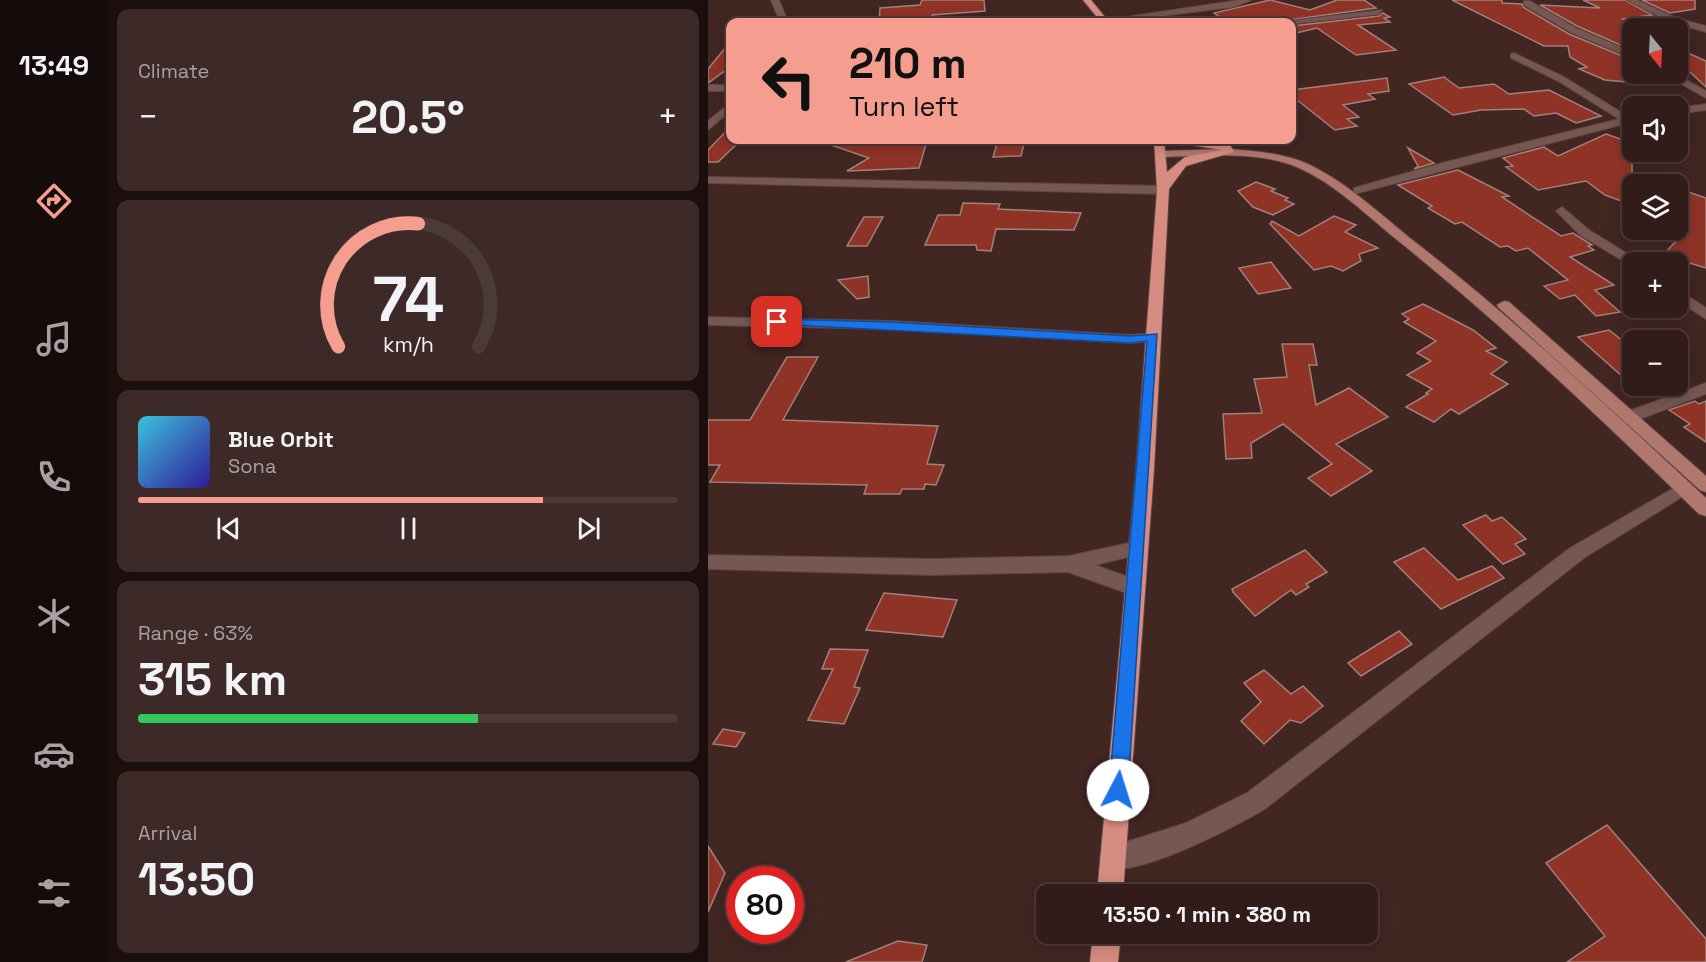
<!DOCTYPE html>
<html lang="en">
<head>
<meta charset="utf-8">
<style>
	body { margin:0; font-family:"Space Grotesk",sans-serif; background:#3d2927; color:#f1f3f6; height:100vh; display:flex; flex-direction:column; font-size:22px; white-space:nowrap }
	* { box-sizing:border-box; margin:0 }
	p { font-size:20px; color:#a8a1a2 }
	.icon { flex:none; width:33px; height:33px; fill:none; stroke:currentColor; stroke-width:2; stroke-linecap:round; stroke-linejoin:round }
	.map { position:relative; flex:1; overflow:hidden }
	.sheet { display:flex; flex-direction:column; gap:9px; padding:9px; background:#1b0f0e; width:600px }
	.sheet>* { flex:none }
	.top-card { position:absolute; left:18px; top:18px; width:570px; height:126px; border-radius:12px; box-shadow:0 3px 15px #0003,0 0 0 2px #4c3a39; background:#f59d8e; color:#111; overflow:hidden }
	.needle { width:39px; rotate:162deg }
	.fabs { position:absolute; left:914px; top:18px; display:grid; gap:12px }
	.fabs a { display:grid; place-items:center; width:66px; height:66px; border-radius:12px; background:#311c1a; box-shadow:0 3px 15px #0003,0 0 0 2px #4c3a39; font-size:30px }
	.speed { position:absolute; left:18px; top:866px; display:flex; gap:12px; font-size:30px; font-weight:700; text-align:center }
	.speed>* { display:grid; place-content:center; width:78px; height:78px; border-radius:50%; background:#311c1a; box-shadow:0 3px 15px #0003,0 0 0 2px #4c3a39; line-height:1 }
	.speed .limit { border:9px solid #d22; background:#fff; color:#111 }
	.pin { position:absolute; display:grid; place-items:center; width:51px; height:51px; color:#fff; margin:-26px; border-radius:12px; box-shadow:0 3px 9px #0006 }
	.me { position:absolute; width:66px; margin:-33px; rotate:5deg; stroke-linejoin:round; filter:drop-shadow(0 0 4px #0008) }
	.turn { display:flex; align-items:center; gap:21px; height:126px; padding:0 24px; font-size:27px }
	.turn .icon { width:78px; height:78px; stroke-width:2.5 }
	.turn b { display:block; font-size:42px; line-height:51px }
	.big { font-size:45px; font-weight:600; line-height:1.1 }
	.sheet .card { flex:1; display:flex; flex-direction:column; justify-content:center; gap:9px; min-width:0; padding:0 21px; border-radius:12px; background:#3d2927 }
	.sheet .dial { align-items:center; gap:0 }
	.dial svg { height:156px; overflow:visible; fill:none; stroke:#4c3a39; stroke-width:7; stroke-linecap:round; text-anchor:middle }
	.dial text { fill:#f1f3f6; stroke:none }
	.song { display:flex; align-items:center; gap:18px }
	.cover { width:72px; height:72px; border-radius:9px; background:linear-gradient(135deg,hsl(190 70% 55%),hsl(250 70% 35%)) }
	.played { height:6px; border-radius:3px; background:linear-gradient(90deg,#f59d8e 75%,#4c3a39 75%) }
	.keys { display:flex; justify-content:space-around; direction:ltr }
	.heat { display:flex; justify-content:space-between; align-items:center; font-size:33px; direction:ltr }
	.charge { height:9px; border-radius:4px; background:linear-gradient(90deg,#34c759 63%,#4c3a39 0) }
	.trip { position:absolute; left:328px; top:884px; width:342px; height:60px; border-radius:12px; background:#311c1a; box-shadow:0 3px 15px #0003,0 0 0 2px #4c3a39; font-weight:600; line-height:60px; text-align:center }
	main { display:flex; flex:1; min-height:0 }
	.tabs { display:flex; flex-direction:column; width:108px; justify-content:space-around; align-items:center; background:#140b0a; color:#a8a1a2 }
	.tabs .icon { width:42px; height:42px }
	.tabs .selected { color:#f59d8e }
	.tabs b { font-size:27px; color:#f1f3f6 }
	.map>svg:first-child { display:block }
	.building { fill:#903327; stroke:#a2807a; stroke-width:1.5 }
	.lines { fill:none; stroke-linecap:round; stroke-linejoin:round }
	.minor-casing { stroke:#5d4542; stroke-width:2 }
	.major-casing { stroke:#5d4542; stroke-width:2 }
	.highway-casing { stroke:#5d4542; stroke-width:2 }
	.minor { fill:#765751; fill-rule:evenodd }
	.major { fill:#b0776d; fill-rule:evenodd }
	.highway { fill:#d68c80; fill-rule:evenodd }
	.route { fill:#1a73e8; stroke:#114b97; stroke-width:1.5 }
</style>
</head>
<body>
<main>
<nav class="tabs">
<b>13:49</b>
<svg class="icon selected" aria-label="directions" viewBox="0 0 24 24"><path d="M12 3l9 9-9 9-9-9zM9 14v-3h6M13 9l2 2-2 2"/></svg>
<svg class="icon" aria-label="music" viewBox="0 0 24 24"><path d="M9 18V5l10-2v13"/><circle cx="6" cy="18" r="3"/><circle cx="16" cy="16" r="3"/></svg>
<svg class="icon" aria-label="phone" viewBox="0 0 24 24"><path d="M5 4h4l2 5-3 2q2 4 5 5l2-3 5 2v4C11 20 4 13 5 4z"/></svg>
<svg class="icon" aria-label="climate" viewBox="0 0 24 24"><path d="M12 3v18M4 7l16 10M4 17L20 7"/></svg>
<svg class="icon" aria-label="car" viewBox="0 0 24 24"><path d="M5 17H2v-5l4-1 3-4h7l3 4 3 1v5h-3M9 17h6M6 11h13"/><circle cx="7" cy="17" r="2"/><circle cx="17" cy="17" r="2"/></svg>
<svg class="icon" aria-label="filters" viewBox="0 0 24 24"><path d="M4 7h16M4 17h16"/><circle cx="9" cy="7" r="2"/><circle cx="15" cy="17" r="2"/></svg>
</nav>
<section class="sheet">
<div class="card"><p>Climate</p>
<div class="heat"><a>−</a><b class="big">20.5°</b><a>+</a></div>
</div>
<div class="card dial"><svg viewBox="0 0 100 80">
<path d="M14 69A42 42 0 1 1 86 69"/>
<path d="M14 69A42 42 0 0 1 55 6" stroke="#f59d8e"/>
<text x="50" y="56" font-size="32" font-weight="700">74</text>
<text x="50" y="72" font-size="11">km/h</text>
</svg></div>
<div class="card">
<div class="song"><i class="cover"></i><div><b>Blue Orbit</b><p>Sona</p></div></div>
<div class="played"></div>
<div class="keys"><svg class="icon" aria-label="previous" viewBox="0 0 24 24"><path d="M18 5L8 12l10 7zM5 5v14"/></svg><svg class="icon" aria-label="pause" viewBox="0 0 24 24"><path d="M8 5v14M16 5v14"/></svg><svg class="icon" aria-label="next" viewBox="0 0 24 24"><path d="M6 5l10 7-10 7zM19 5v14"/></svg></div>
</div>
<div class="card"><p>Range · 63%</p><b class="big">315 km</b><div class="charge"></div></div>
<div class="card"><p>Arrival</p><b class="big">13:50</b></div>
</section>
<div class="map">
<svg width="998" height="962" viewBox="0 0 998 962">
	<rect width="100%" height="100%" fill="#412622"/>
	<g class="building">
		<polygon points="214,0 276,0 277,11 224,15 224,22 171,22 172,8 212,5"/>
		<polygon points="562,0 602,10 629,0 656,0 668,8 566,22 519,22 506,13"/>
		<polygon points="744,0 794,0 794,3 814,4 815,7 861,34 924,60 920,79 916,78 919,82 897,80 871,69 879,67 862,57 860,46 836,46"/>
		<polygon points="875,0 917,0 944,15 915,19 924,23 924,50 869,26 832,5 892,8"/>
		<polygon points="934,0 987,0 987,9 962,13"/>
		<polygon points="675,13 682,17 676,18 682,22 650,25 688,50 648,55 609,28 584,34 584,26 671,16"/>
		<polygon points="22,42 22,67 0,83 0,69"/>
		<polygon points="969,48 998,61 998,87 969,60"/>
		<polygon points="736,77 751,88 786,84 801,94 841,90 893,116 868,123 848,113 826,116 816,109 773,110 745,115 701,84"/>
		<polygon points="679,78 681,91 660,94 667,99 635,105 651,117 639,119 649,126 627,130 584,96 584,90"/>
		<polygon points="22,127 22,140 33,140 10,162 0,162 0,150"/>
		<polygon points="898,134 924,143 924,205 897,195 878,181 830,190 798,167 805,166 795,158 836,147 850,156"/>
		<polygon points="114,140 217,140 219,141 211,168 139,171 161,158 114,142"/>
		<polygon points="290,140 317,140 313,156 285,157"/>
		<polygon points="700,148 726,163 706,169 710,166"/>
		<polygon points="750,170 801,196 794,197 853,236 865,233 884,245 880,246 886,250 862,257 906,285 887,290 912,312 888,316 867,295 852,299 836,286 860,280 820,248 808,251 800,246 792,247 754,222 747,224 720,208 724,206 690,185"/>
		<polygon points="548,182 567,189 563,191 580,198 577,200 586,204 565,215 545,207 530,191"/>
		<polygon points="969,188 998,198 998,268 962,257 964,254 958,252 969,240"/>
		<polygon points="255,203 292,204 290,209 373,213 366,230 288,229 283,251 269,250 268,245 217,245 230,215 252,215"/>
		<polygon points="626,216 648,225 637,232 670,248 651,254 653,261 635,271 623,266 606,270 562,224 564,221 591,236"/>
		<polygon points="156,217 175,217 159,246 139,246"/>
		<polygon points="563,262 583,288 550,294 531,268"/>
		<polygon points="160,276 161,297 149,299 130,280"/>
		<polygon points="715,304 765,330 788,348 778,351 799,362 783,374 800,384 751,414 743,409 726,422 698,407 720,394 718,393 724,389 699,375 723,361 709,353 728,341 696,322 701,319 694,314"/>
		<polygon points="901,330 924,348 924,385 870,337"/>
		<polygon points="574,344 605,344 609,365 601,365 608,405 641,388 680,417 628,444 664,471 623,496 600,478 624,464 575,424 543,443 544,458 518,459 515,414 554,413 546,379 579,377"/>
		<polygon points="79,357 110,357 75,420 230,426 219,464 236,465 228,485 217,484 216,489 194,489 192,494 156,494 159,485 2,482 12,465 0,465 0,420 42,420"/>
		<polygon points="987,401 991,404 998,401 998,442 976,427 982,424 961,410"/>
		<polygon points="778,515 784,521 794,517 818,539 807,544 817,554 795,564 755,525"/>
		<polygon points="716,548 750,580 784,566 796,578 733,609 686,562"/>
		<polygon points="597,550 619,572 598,584 601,587 588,595 583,590 547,616 525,592 524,589"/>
		<polygon points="176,593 249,600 235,637 158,630"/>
		<polygon points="691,631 704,644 653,676 640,663"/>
		<polygon points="122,649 160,650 146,687 152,688 136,724 100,720 125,669 114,669"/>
		<polygon points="556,670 583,694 595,686 615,706 593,723 582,720 556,744 533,721 553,702 536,683"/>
		<polygon points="15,729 37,733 28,747 5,744"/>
		<polygon points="899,825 998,939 998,962 859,962 897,936 838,863"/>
		<polygon points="0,846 17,873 0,912"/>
		<polygon points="190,941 219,945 214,962 138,962"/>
	</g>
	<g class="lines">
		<g class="minor-casing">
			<g id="minor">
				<polygon points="63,0 71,0 80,22 72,22"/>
				<polygon points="532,0 543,0 526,7 405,22 424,16"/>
				<polygon points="919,0 929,0 968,18 998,26 998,32 962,22"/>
				<polygon points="816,1 822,1 868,28 924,52 924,58 862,32 816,5"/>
				<polygon points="674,10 671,14 584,24 573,22"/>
				<polygon points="806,53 856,77 921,117 924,116 924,122 646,194 646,188 734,163 911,119 850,81 803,58 803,54"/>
				<polygon points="956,74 967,74 998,91 998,98"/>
				<rect x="0" y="85" width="22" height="6"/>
				<polygon points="22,103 22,111 0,130 0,121"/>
				<polygon points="998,104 998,110 969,114 969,108"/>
				<polygon points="0,177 455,186 461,190 455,194 0,183"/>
				<polygon points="854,207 881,230 933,262 922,265 872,235 848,211"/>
				<polygon points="969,289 998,308 998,319 969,300"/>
				<polygon points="0,317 183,321 422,335 445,333 452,337 445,341 422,343 183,329 0,325"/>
				<polygon points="998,383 998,394 927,421 921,422 913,417 915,413"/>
				<path d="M 976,482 L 982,484 L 985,488 L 982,492 L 876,558 L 557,809 C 528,826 426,880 396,867 L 392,858 L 396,849 L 478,823 L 539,793 L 862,548 Z"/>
				<polygon points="430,541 437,543 440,548 437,553 387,565 434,582 437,588 434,594 427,596 360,572 224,575 0,569 0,555 224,559 361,556"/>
			</g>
		</g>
		<g class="major-casing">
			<g id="major">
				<path d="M 520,149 C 547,151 575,153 600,164 C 640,183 673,215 707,242 C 809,321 903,410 998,498 L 998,516 L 991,514 C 893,419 795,325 688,239 C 656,213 621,178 581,164 C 541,151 495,156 454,157 L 448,154 L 454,151 Z"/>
				<polygon points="796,301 801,302 998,476 998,492 992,490 791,308 789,305"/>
			</g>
		</g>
		<g class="highway-casing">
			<g id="highway">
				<polygon points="375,0 383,0 401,22 393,22"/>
				<polygon points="446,140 456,140 459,172 477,157 514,150 470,143 465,140 518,144 522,145 526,152 478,166 461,189 446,470 415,894 389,894 428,470 449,190"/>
				<polygon points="385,933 413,933 410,962 382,962"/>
			</g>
		</g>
		<use href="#minor" class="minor"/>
		<use href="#major" class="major"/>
		<use href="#highway" class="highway"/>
	</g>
	<polygon class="route" points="69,319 183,322 422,336 449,334 420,790 417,797 410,799 404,797 401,790 439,341 422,343 65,324 63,322"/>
</svg>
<div class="fabs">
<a><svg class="needle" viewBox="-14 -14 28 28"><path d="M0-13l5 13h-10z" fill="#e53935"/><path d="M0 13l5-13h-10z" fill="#a8a1a2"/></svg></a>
<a><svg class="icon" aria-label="sound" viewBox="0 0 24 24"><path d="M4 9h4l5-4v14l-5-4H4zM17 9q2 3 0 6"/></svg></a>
<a><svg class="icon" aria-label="layers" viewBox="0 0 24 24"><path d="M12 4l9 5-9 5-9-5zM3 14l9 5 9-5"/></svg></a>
<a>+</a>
<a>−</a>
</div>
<div class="speed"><div class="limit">80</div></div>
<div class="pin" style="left:69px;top:322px;background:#d93025"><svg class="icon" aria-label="arrive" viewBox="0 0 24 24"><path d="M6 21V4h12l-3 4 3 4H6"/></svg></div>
<svg class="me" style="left:410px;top:790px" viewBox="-20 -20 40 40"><circle r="19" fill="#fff"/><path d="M0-13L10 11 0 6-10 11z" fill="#1a73e8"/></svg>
<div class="trip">13:50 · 1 min · 380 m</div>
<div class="top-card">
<div class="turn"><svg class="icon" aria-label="left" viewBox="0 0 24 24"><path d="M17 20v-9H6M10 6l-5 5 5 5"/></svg><div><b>210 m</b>Turn left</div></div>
</div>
</div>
</main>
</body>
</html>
